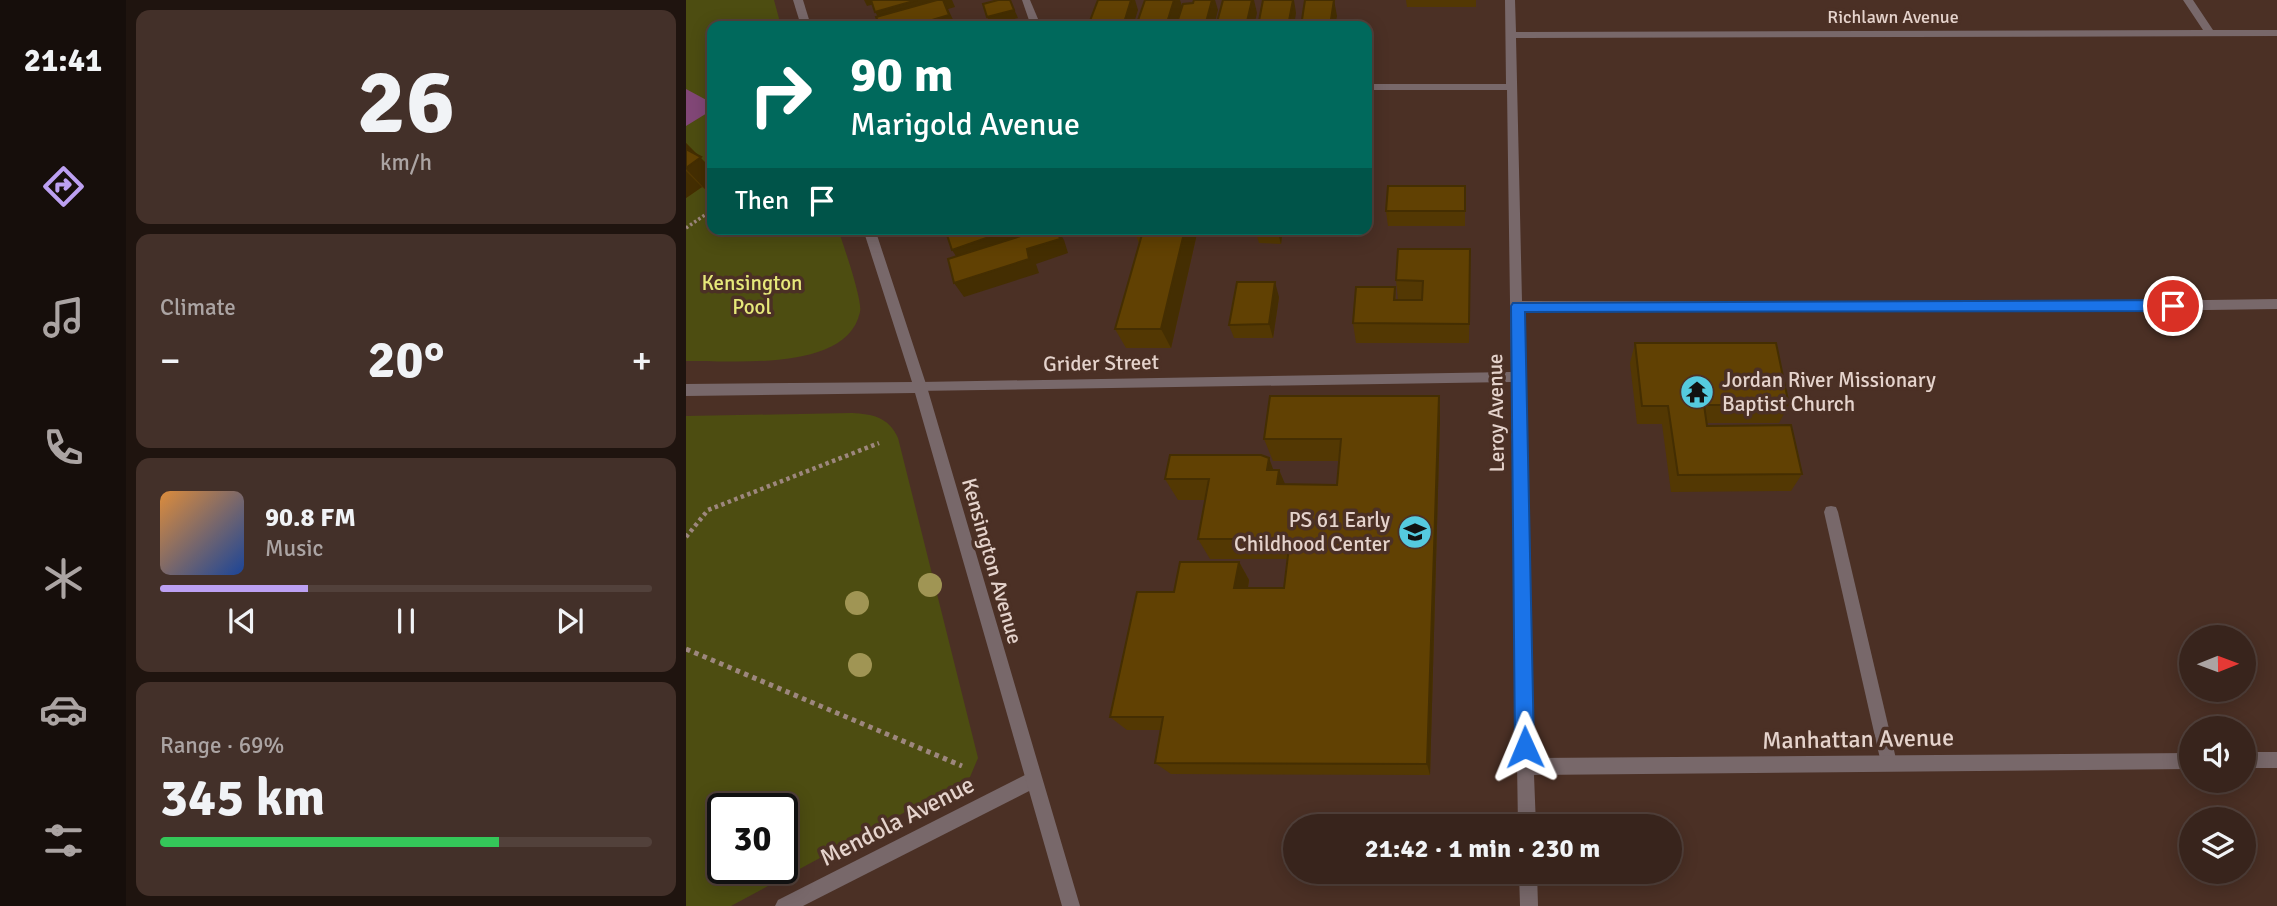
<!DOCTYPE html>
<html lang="en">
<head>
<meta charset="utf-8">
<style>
	body { margin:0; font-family:Signika,sans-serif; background:#433029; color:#f1f3f6; height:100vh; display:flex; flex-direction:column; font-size:26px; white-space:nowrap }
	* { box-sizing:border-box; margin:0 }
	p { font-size:23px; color:#aba4a3 }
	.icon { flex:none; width:38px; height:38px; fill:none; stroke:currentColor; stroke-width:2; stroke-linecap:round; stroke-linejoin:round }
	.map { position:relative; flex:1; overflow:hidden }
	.drawer { display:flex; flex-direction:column; gap:10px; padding:10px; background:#1f140f; width:560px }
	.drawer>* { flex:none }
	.banner { position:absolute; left:21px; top:21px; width:665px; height:214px; border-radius:14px; box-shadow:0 4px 18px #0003,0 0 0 2px #52413b; background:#00695c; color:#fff; overflow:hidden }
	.needle { width:46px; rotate:89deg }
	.controls { position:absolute; left:1493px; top:625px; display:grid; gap:14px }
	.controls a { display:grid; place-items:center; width:77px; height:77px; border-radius:50%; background:#38241c; box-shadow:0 4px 18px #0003,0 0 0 2px #52413b; font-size:35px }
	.speed { position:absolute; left:21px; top:793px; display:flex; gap:14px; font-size:35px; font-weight:700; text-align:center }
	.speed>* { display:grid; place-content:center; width:91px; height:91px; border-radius:50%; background:#38241c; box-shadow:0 4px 18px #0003,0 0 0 2px #52413b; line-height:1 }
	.speed .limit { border:4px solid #111; border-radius:10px; background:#fff; color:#111 }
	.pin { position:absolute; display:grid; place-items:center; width:60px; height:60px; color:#fff; margin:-30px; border:4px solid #fff; border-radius:50%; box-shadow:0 2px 7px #0007 }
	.me { position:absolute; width:77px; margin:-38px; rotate:359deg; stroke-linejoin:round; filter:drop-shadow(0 0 5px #0008) }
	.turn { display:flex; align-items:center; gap:24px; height:147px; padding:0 28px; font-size:32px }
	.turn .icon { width:91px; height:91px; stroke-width:2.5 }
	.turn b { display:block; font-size:49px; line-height:60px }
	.then { display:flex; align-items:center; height:66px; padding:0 28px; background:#0003; gap:14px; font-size:26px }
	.big { font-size:52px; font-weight:700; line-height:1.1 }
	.drawer .card { flex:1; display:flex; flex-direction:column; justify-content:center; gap:10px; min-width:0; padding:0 24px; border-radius:14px; background:#433029 }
	.drawer .dial { align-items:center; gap:0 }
	.dial b { font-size:91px; line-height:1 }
	.song { display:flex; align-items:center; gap:21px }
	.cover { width:84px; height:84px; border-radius:10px; background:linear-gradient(135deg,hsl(30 70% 55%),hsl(220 70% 35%)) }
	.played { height:7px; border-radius:4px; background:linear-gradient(90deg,#bca0f2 30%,#52413b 30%) }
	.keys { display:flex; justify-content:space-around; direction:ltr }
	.heat { display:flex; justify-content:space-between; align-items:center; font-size:38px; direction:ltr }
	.charge { height:10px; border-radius:5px; background:linear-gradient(90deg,#34c759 69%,#52413b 0) }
	.trip { position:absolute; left:597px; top:814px; width:399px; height:70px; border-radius:35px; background:#38241c; box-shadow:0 4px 18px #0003,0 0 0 2px #52413b; font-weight:700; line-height:70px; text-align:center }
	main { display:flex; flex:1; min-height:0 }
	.tabs { display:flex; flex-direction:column; width:126px; justify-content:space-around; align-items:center; background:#160e0b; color:#aba4a3 }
	.tabs .icon { width:49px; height:49px }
	.tabs .on { color:#bca0f2 }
	.tabs b { font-size:32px; color:#f1f3f6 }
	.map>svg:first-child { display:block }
	.green { fill:#4d4d11; fill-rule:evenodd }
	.water { fill:#824777 }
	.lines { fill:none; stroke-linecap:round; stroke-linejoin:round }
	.path-far2 { stroke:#9d877e; stroke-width:3.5; stroke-dasharray:2.5 2.5; stroke-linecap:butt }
	.path-far1 { stroke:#9d877e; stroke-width:4.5; stroke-dasharray:3.5 3.5; stroke-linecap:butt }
	.path { stroke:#9d877e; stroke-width:5; stroke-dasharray:4.5 4.5; stroke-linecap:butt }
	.service { fill:#78686a; fill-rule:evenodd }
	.minor { fill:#78686a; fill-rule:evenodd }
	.tertiary { fill:#78686a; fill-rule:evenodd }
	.tree { fill:#a09554 }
	.wall { fill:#533803 }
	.shaded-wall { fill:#442e02 }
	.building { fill:#614103; stroke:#442e02; stroke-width:2 }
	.route { fill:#1a73e8; stroke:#114b97; stroke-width:2 }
	.labels { text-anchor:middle; stroke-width:7; stroke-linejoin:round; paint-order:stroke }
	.far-street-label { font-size:18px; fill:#e5d3cc; stroke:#4b3025 }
	.park-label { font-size:21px; fill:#e6e87a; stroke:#4b3025 }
	.street-label { font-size:21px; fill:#e5d3cc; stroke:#4b3025 }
	.poi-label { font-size:21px; fill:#e5d3cc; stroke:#4b3025; text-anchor:start }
	.near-street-label { font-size:24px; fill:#e5d3cc; stroke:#4b3025 }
</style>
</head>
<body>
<main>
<nav class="tabs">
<b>21:41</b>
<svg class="icon on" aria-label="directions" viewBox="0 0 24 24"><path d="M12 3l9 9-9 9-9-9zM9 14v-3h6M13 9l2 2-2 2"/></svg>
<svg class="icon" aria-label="music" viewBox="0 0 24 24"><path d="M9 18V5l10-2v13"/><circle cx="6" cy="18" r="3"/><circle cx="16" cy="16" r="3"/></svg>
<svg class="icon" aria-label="phone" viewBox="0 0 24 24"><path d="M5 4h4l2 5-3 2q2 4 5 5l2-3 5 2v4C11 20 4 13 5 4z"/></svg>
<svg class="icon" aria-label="climate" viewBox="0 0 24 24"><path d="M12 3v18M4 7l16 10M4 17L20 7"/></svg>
<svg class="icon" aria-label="car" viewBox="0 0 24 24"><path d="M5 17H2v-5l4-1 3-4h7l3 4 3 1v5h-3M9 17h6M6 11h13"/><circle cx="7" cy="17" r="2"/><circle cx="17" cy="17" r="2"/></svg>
<svg class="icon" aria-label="filters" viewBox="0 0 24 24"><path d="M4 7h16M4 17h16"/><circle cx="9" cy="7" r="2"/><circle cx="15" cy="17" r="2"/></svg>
</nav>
<section class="drawer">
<div class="card dial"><b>26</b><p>km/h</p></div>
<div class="card"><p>Climate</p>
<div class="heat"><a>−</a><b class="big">20°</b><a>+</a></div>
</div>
<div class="card">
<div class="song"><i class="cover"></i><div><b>90.8 FM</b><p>Music</p></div></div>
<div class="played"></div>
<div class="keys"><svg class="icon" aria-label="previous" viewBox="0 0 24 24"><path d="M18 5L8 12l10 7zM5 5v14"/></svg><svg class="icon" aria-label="pause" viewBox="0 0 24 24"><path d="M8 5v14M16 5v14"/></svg><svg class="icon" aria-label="next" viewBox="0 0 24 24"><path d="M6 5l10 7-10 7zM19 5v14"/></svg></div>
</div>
<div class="card"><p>Range · 69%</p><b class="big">345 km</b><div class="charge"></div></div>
</section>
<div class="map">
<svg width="1591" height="906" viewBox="0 0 1591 906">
	<rect width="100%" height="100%" fill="#4b3025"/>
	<g class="green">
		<path d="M 0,0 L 88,0 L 95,26 L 26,26 L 26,229 L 152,229 C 157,244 177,301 174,312 C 161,373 46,360 0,361 Z"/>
		<path d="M 166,413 C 186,414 203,417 212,438 L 292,758 L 284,777 L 45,906 L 0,906 L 0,416 ZM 37,808 L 96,808 L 96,868 L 37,868 Z"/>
	</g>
	<polygon class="water" points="0,89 26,103 26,110 0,126"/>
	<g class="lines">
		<polyline class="path-far2" points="0,228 26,210"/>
		<polyline class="path-far1" points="0,537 22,510 193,443"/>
		<polyline class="path" points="0,649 276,766"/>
		<g class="service">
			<polygon points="336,0 344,0 355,26 345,26"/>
			<polygon points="1145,506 1150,507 1152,512 1211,763 1209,769 1203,771 1197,769 1195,763 1138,512 1140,507"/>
		</g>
		<g class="minor">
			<polygon points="819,0 829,0 830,32 1517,30 1497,0 1507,0 1527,30 1591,30 1591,36 830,38 836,301 1382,302 1591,299 1591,309 1382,312 837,311 848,758 1505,753 1505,769 848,775 850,826 832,826 825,382 229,391 227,387 229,383 234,382 825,372 821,90 681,90 681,84 820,84"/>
			<rect x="1558" y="752" width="33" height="16"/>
			<polygon points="347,771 353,774 356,780 353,786 117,906 89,906 92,900"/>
			<polygon points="833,872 851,872 852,906 834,906"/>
		</g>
		<g class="tertiary">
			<polygon points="107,0 117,0 125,26 115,26"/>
			<polygon points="177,229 189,229 241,387 394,906 376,906 229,393 0,396 0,384 226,382"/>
		</g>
	</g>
	<g class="tree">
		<circle cx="244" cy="585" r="12"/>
		<circle cx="171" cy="603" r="12"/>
		<circle cx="174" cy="665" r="12"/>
	</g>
	<g class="wall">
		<polygon points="720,0 790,0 790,7 721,7"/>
		<polygon points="0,143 12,156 20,190 16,187 0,198"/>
		<polygon points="779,186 779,226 702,226 700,211"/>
		<polygon points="512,229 485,348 440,348 429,329 453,243 448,231"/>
		<polygon points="569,229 641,229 640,237 596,236 595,244 573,243"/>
		<polygon points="784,249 783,343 670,343 667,323 709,287 710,300 712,300 710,280"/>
		<polygon points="593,297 587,338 548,338 543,325"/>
		<polygon points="949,343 1103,405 1093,423 1021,423 1021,426 1116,474 1105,491 985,492 976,424 951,424 944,363"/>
		<polygon points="753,396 754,419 744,775 485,774 469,763 475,730 441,730 424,717 488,592 553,562 563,580 562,588 598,588 602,559 524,559 512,539 519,500 492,500 479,479 583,458 587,470 593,470 599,485 651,485 653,461 587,461 578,439"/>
	</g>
	<g class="shaded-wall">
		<polygon points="178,0 203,0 181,6"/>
		<polygon points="231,0 266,0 269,7 262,9 270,26 198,26 189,12"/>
		<polygon points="324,0 332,18 305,25 301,17"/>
		<polygon points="445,0 449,0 452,10 447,26 437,26"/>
		<polygon points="488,0 494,0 496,6 490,26 480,26"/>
		<polygon points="526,0 529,0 532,10 528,26 519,26"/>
		<polygon points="566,0 568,0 571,13 568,26 560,26"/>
		<polygon points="607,0 608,0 610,13 608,26 602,26"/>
		<polygon points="648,0 651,16 649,26 644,26"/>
		<polygon points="0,143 26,169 26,186 20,190 0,169"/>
		<polygon points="0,171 16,187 0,198"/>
		<polygon points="326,229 351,229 354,237 276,265 266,250"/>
		<polygon points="371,229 378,240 382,253 350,264 353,273 278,297 268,283"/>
		<polygon points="499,229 512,229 485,348 475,329"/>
		<polygon points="591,229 594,229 596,236 595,244"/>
		<polygon points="589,282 593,297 587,338 583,324"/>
		<polygon points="753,396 754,419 744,775 741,764"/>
		<polygon points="583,458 591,480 581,470"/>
		<polygon points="593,470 602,491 591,484"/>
		<polygon points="553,562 563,580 559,606 548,588"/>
	</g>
	<g class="building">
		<polygon points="185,0 231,0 189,12"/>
		<polygon points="251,0 257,0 263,15 226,26 194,26 190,17"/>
		<polygon points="312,0 324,0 328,10 301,17 297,4"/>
		<polygon points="412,0 445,0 437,26 402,26"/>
		<polygon points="459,0 488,0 480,26 450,26"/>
		<polygon points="508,0 526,0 519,26 490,26 497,4 507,3"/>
		<polygon points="537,0 566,0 560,26 530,26"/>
		<polygon points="577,0 607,0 602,26 572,26"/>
		<polygon points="619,0 648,0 644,26 615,26"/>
		<polygon points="261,22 263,26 246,26"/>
		<polygon points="0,149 15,157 0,168"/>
		<polygon points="702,186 779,186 779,211 700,211"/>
		<polygon points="259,229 326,229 266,250"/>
		<polygon points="357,229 371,229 374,239 341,249 343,259 268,283 262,259"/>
		<polygon points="448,229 499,229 475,329 429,329 457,231 448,231"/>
		<polygon points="712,249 784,249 783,324 667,323 670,287 709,287 708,300 736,300 737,281 710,280"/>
		<polygon points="551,282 589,282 583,324 543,325"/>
		<polygon points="949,343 1090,343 1103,405 1018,405 1021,426 1105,425 1116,474 992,475 982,406 956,406"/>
		<polygon points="584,396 753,396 741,764 469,763 477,717 424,717 451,592 488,592 494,562 553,562 548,588 598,588 604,539 512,539 523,479 479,479 484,455 575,455 583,458 581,470 593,470 591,484 651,485 655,439 578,439"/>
	</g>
	<polygon class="route" points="1487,300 1494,306 1487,311 839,312 848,747 845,753 839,756 832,753 829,747 825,306 827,303"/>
	<defs>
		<g id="temple-disc" transform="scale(1.75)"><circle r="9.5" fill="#55cadf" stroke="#4b3025"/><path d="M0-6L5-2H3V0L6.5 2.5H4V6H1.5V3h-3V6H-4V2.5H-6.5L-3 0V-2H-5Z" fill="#111"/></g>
		<g id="school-disc" transform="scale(1.75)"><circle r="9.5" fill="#55cadf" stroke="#4b3025"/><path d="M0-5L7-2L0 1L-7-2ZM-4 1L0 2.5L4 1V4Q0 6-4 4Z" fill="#111"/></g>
	</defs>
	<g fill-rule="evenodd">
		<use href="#temple-disc" x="1011" y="392"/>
		<use href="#school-disc" x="729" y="532"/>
	</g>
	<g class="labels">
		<g class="far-street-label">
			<text x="1207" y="23">Richlawn Avenue</text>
		</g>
		<g class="park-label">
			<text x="66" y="290">Kensington<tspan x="66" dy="24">Pool</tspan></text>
		</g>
		<g class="street-label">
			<text transform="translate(415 363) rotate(-1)" y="7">Grider Street</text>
			<text transform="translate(810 413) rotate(-91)" y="7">Leroy Avenue</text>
			<text transform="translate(306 561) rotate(74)" y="7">Kensington Avenue</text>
		</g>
		<g class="poi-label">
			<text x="1036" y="387">Jordan River Missionary<tspan x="1036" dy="24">Baptist Church</tspan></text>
			<text x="704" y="527" text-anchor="end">PS 61 Early<tspan x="704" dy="24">Childhood Center</tspan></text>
		</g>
		<g class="near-street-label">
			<text transform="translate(1172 739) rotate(-1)" y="8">Manhattan Avenue</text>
			<text transform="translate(211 821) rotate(-27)" y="8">Mendola Avenue</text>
		</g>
	</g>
</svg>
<div class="controls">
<a><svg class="needle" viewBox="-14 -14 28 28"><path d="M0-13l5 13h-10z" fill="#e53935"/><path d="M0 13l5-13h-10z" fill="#aba4a3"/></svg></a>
<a><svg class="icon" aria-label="sound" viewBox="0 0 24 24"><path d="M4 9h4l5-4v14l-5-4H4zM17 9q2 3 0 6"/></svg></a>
<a><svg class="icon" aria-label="layers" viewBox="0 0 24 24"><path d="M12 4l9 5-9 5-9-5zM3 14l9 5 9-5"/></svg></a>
</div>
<div class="speed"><div class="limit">30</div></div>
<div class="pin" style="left:1487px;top:306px;background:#d93025"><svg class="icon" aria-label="arrive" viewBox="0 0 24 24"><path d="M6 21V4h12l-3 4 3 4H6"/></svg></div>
<svg class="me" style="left:839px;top:747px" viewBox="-20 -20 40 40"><path d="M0-17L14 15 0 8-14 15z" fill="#1a73e8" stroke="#fff" stroke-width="4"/></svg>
<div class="trip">21:42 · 1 min · 230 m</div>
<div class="banner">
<div class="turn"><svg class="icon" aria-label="right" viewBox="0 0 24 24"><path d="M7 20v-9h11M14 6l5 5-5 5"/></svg><div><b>90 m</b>Marigold Avenue</div></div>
<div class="then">Then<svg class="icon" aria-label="arrive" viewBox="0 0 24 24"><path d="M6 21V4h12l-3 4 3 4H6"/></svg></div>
</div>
</div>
</main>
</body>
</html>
